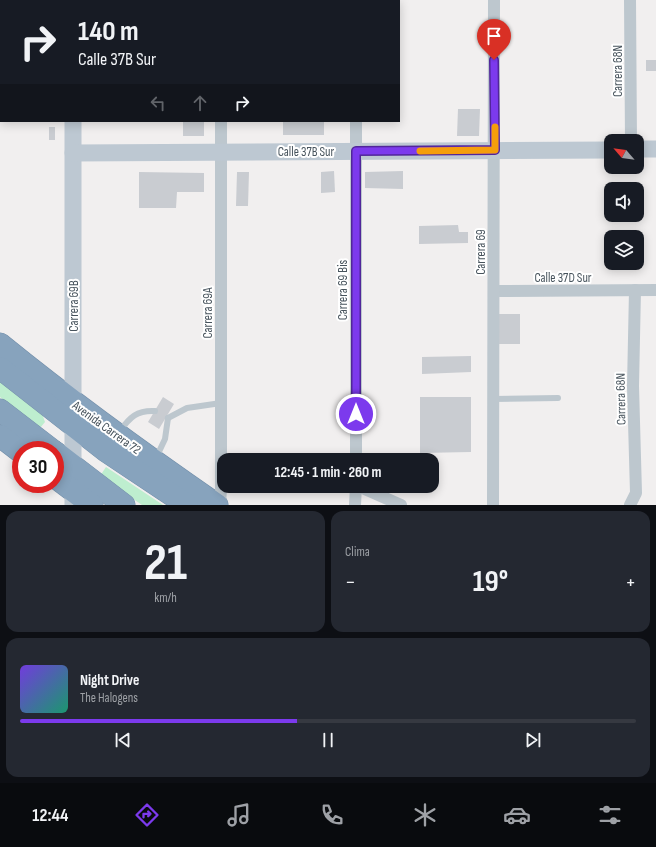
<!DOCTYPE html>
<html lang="es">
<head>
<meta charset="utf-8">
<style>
	body { margin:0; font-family:"Sofia Sans Condensed",sans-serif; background:#242831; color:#f1f3f6; height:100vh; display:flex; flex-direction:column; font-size:15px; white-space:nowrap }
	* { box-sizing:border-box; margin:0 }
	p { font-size:13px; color:#9ea1a6 }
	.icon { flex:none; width:22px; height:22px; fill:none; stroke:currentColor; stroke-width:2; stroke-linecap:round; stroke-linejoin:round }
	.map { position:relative; height:505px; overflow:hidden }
	.sheet { display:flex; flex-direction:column; gap:6px; padding:6px; background:#0d0f14; flex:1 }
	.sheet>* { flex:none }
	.hud { position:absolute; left:0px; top:0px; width:400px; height:122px; box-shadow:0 2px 10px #0003; background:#171b24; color:#f1f3f6; overflow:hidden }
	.needle { width:26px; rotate:298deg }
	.fabs { position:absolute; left:604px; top:134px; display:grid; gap:8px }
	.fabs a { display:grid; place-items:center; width:40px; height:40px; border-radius:8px; background:#171b24; box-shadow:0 2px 10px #0003; font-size:20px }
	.speed { position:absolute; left:12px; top:441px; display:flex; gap:8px; font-size:20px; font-weight:700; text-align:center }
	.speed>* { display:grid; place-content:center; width:52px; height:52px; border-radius:50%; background:#171b24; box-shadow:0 2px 10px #0003; line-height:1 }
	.speed .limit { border:6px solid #d22; background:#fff; color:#111 }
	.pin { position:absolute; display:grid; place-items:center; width:34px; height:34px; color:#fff; margin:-41px -17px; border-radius:50% 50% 50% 0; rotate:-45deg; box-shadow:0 0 4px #0007 }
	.pin .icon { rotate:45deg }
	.me { position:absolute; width:44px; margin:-22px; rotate:0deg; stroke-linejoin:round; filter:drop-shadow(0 0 3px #0008) }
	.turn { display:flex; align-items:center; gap:14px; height:84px; padding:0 12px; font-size:18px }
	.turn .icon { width:52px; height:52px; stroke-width:2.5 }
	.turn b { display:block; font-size:28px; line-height:34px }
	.lanes { display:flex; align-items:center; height:38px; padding:0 12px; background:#0003; justify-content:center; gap:20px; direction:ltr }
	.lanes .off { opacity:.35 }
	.big { font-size:30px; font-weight:700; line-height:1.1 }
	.sheet .widget { flex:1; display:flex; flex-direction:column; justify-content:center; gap:6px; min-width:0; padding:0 14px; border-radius:12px; background:#242831 }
	.sheet .dial { align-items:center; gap:0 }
	.dial b { font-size:52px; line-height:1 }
	.song { display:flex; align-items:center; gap:12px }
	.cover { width:48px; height:48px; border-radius:6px; background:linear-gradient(135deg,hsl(260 70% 55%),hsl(160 70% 35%)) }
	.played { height:4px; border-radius:2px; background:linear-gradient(90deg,#7c3aed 45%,#363941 45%) }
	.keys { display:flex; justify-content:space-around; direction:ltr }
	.heat { display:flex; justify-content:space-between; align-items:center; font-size:22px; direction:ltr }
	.sheet .tiles { flex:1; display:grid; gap:6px; grid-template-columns:1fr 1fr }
	.widget:last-child { grid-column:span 2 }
	.trip { position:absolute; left:217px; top:453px; width:222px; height:40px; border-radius:12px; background:#171b24; box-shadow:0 2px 10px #0003; font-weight:700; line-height:40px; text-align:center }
	.menu { display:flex; height:64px; justify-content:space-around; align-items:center; background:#090b0e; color:#9ea1a6 }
	.menu .icon { width:28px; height:28px }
	.menu .on { color:#7c3aed }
	.menu b { font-size:18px; color:#f1f3f6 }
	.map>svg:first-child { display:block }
	.green { fill:#beeecf }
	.building { fill:#c9ccd1 }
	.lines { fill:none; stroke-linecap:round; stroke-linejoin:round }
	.highway-casing { stroke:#728ea9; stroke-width:23 }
	.lane { stroke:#bdc7ce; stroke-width:6 }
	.street { stroke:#bdc7ce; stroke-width:12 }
	.secondary { stroke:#bdc8d2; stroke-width:17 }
	.highway { stroke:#87a3bd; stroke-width:22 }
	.route-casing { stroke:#51269a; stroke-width:10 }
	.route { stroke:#7c3aed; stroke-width:7 }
	.slow { stroke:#f59e0b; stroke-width:7 }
	.labels { text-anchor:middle; stroke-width:4; stroke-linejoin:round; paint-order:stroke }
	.street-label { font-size:13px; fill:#47535c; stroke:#fff }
</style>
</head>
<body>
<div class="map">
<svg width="656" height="505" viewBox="0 0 656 505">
	<rect width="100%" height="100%" fill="#f1efef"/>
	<g class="green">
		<polygon points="0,378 41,411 45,422 40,428 36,427 0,397"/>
		<polygon points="106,467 163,505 142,505 100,476"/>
	</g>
	<g class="building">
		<rect x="646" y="60" width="10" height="11"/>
		<polygon points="458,109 480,109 479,136 457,136"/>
		<rect x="183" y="121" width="21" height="15"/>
		<rect x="283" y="121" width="41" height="14"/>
		<rect x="49" y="127" width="6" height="13"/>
		<polygon points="334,171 335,192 321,193 321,172"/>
		<polygon points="403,171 403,189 365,188 365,172"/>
		<polygon points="139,172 204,173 204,192 177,192 176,208 139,208"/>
		<polygon points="237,172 249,172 248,206 236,206"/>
		<polygon points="458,225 459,232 468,232 468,243 419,244 419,226"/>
		<rect x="498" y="314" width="22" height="30"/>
		<polygon points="471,356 471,372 422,374 422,357"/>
		<polygon points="163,397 174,404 159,429 148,422"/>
		<polygon points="420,397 471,397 471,452 420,453"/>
	</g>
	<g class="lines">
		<g class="highway-casing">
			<g id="highway">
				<path d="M 0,344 C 70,401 143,454 217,505"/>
				<polyline points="0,368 106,451 187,505"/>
				<polyline points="0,410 52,450"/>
				<polyline points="0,436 21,452"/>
				<polyline points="55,452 124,505"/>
				<polyline points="55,477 92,505"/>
			</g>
		</g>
		<g class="lane">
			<polyline points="493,399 558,398"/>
			<polyline points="168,418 187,408 221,403"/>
			<path d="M 119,432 C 130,417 137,410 155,411"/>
			<polyline points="156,458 165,439 168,418"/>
		</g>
		<g class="street">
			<polyline points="220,0 220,1"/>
			<polyline points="630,0 631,141"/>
			<polyline points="356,1 356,0"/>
			<polyline points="0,7 1,7"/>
			<polyline points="494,291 656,290"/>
			<polyline points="356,460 356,121"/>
			<polyline points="358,486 401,505"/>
			<polyline points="220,505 221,489 221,121"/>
			<polyline points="355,505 356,486"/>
			<polyline points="493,505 494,0"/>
			<polyline points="630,505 636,493 633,386 635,290"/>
		</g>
		<g class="secondary">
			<polyline points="73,0 73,1"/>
			<polyline points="73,121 73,505"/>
			<polyline points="637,149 656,149"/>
			<polyline points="73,153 611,150"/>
		</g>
		<use href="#highway" class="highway"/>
	</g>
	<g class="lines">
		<g class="route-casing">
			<polyline id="route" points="356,414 356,151 495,150 494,60"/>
		</g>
		<use href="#route" class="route"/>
		<polyline class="slow" points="420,151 495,150 495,127"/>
	</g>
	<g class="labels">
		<g class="street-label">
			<text transform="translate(617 71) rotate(-90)" y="5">Carrera 68N</text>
			<text x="306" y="156">Calle 37B Sur</text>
			<text transform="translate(480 252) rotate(-90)" y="5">Carrera 69</text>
			<text x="563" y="282">Calle 37D Sur</text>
			<text transform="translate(342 290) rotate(-90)" y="5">Carrera 69 Bis</text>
			<text transform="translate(73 306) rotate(-90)" y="5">Carrera 69B</text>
			<text transform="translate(207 313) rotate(-90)" y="5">Carrera 69A</text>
			<text transform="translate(620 399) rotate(-91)" y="5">Carrera 68N</text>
			<text transform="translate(107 427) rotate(36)" y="5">Avenida Carrera 72</text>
		</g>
	</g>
</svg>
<div class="fabs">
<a><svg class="needle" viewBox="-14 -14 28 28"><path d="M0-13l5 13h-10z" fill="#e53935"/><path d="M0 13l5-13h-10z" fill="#9ea1a6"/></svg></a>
<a><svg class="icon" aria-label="sound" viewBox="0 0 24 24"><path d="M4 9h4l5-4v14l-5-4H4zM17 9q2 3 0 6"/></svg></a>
<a><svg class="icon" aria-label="layers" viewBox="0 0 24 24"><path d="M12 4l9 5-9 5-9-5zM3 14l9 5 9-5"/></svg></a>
</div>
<div class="speed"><div class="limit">30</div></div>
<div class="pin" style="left:494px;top:60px;background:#d93025"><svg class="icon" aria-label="arrive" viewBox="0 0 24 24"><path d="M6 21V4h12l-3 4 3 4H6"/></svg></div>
<svg class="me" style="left:356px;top:414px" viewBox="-20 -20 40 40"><circle r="17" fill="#7c3aed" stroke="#fff" stroke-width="3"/><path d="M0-11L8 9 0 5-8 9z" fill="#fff"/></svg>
<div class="trip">12:45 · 1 min · 260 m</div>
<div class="hud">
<div class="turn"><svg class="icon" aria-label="right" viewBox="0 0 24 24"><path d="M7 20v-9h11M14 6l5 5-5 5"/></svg><div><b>140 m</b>Calle 37B Sur</div></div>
<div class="lanes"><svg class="icon off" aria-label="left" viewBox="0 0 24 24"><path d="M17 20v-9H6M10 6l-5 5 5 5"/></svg><svg class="icon off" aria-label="ahead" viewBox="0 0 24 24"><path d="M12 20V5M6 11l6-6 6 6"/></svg><svg class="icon" aria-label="right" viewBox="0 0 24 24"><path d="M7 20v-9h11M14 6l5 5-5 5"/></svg></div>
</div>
</div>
<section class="sheet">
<div class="tiles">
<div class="widget dial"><b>21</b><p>km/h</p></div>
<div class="widget"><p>Clima</p>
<div class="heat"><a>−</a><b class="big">19°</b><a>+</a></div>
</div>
<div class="widget">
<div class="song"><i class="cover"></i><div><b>Night Drive</b><p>The Halogens</p></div></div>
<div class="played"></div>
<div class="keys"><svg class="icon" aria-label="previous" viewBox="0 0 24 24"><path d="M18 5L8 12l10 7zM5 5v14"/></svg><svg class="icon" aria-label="pause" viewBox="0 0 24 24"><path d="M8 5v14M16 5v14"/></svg><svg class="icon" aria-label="next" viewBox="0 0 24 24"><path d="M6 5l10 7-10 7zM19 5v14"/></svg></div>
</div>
</div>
</section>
<nav class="menu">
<b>12:44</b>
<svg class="icon on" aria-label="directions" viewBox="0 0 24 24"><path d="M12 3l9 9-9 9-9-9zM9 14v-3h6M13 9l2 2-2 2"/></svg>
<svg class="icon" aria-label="music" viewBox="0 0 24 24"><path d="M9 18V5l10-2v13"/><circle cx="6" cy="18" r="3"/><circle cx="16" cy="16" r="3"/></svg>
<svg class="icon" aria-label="phone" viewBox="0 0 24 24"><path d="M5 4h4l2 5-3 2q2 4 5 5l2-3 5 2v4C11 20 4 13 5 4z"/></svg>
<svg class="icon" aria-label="climate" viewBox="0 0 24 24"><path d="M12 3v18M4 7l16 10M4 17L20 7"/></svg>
<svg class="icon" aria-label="car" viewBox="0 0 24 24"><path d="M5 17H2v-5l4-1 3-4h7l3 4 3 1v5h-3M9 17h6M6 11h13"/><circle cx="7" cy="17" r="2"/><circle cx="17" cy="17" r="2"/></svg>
<svg class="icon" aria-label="filters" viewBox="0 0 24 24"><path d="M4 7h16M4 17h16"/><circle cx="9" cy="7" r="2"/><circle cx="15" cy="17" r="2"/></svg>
</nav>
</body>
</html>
